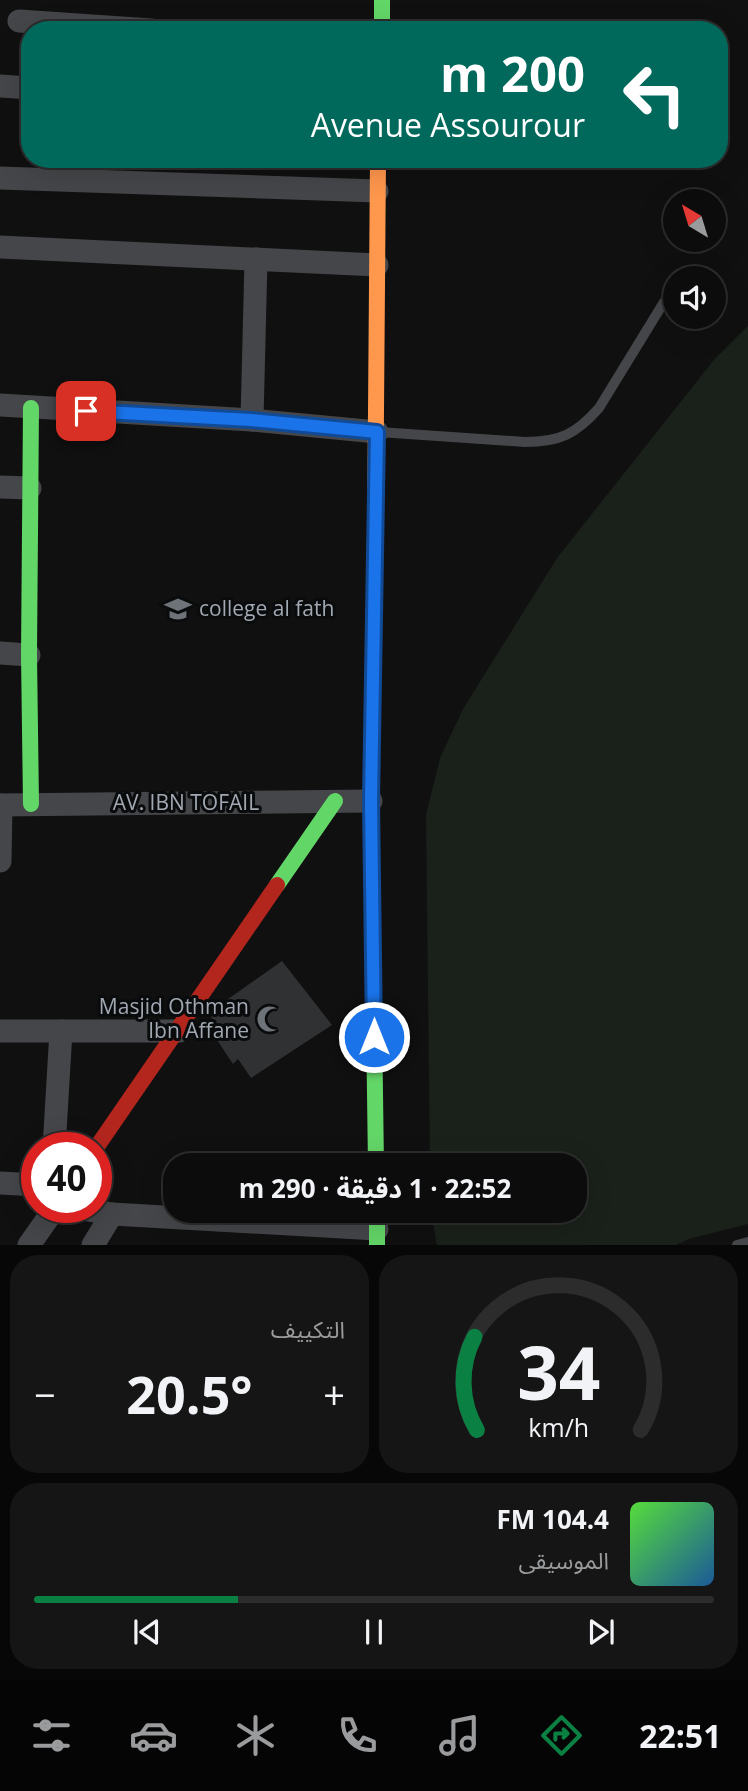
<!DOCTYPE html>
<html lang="ar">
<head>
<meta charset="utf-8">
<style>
	body { margin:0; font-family:"Open Sans","Noto Sans Arabic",sans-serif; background:#151515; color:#f1f3f6; direction:rtl; height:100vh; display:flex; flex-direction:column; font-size:26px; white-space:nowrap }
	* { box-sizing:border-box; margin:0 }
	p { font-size:23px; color:#9a9b9d }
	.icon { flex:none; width:38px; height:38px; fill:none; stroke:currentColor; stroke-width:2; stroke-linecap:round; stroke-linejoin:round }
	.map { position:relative; height:1245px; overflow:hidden; direction:ltr }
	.details { display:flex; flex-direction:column; gap:10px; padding:10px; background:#070707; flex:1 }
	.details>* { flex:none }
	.banner { position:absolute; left:21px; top:21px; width:707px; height:147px; border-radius:28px; box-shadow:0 7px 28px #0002,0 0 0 2px #2c2c2d; direction:rtl; background:#00695c; color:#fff; overflow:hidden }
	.needle { width:46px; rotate:322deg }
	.buttons { position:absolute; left:663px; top:189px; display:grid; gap:14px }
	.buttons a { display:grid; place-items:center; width:63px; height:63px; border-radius:50%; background:#0c0c0c; box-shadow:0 7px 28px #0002,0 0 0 2px #2c2c2d; font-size:35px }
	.speed { position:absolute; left:21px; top:1132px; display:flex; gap:14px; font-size:35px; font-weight:700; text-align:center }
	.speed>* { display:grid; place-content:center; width:91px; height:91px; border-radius:50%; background:#0c0c0c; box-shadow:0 7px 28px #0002,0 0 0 2px #2c2c2d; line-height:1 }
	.speed .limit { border:10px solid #d22; background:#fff; color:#111 }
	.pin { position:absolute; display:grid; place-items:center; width:60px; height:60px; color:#fff; margin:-30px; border-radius:14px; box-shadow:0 4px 10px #0006 }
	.me { position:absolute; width:77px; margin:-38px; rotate:0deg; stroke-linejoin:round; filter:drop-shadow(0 0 5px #0008) }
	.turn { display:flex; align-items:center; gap:24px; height:147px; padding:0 28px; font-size:32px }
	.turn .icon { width:91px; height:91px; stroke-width:2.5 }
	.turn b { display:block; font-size:49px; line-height:60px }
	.big { font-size:52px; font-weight:700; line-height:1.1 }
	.details .tile { flex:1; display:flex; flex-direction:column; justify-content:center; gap:10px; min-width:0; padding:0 24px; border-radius:28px; background:#151515 }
	.details .dial { align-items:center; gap:0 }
	.dial svg { height:182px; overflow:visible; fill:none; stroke:#2c2c2d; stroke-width:7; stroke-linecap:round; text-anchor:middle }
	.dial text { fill:#f1f3f6; stroke:none }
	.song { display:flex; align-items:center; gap:21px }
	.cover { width:84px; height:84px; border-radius:10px; background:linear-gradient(135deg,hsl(110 70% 55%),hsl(210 70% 35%)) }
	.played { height:7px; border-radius:4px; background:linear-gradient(90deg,#0b8043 30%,#2c2c2d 30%) }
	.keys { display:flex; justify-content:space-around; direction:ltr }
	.heat { display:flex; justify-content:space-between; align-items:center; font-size:38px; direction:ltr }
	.details .tiles { flex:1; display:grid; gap:10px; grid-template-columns:1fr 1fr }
	.tile:last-child { grid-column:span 2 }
	.trip { position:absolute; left:163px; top:1153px; width:424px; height:70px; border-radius:28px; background:#0c0c0c; box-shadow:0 7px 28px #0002,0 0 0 2px #2c2c2d; font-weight:700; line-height:70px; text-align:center; direction:rtl }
	.menu { display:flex; height:112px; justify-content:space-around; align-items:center; background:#050505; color:#9a9b9d }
	.menu .icon { width:49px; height:49px }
	.menu .on { color:#0b8043 }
	.menu b { font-size:32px; color:#f1f3f6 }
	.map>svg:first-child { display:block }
	.green { fill:#1a201a }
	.building { fill:#303133 }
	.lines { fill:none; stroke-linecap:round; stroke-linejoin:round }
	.lane { stroke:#444649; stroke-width:10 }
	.street { stroke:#444649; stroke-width:23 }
	.fast { stroke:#63d668; stroke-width:16 }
	.slow { stroke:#ff974d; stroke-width:16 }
	.jam { stroke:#b3261e; stroke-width:16 }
	.route-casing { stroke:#114b97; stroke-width:18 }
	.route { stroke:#1a73e8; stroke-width:12 }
	.labels { text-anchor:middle; stroke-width:6; stroke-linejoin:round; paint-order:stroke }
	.poi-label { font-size:21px; fill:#a1a8b1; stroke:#0a0b0c; text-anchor:start }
	.street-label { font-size:21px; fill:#a1a8b1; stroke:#0a0b0c }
</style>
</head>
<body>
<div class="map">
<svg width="748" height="1245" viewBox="0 0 748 1245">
	<rect width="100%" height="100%" fill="#101010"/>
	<polygon class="green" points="748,326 748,1224 689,1239 676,1245 437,1245 431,1211 574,1211 574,1166 430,1165 426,815 440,758 463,709 557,558 713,361"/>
	<polygon class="building" points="282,961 332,1025 251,1078 238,1059 233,1064 213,1034 220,1029 210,1015 214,1009"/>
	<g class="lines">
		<g class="lane">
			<path d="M 379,432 L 525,442 C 560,442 576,434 599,408 L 672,289"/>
			<polyline points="737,1245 748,1242"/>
		</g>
		<g class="street">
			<polyline points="19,21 151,30"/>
			<polyline points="0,86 30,88"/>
			<polyline points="0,178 377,191"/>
			<polyline points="0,247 377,265"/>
			<polyline points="0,405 252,420 377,432"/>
			<polyline points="252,420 256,259"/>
			<polyline points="0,487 30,488"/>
			<polyline points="0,653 29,655"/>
			<polyline points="0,805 371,801"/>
			<polyline points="0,861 1,805"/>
			<polyline points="0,1031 179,1031"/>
			<polyline points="54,1148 61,1031"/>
			<polyline points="0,1183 37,1185"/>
			<polyline points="76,1208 112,1214 377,1229"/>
			<polyline points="29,1245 55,1208"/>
			<polyline points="93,1245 112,1214"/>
		</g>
		<g class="fast">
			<polyline points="382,0 382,30"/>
			<polyline points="31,408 29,655 31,804"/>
			<polyline points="375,537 371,801 376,1166"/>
			<polyline points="277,885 335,801"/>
			<polyline points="377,1211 377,1245"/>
		</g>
		<polyline class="slow" points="375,537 378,159"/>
		<polyline class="jam" points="96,1148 277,885"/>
	</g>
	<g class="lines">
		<g class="route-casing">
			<polyline id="route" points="86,411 251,420 377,432 371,801 374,1037"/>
		</g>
		<use href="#route" class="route"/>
	</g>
	<defs>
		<g id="school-bare" transform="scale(2.1)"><path d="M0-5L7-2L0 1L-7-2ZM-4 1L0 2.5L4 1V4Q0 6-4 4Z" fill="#6e7379" stroke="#0a0b0c" stroke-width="2.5" paint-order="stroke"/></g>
		<g id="mosque-bare" transform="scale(2.1)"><path d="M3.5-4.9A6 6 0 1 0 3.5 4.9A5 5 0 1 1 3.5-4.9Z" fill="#6e7379" stroke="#0a0b0c" stroke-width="2.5" paint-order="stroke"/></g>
	</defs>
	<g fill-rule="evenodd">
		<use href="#school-bare" x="178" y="609"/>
		<use href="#mosque-bare" x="270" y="1019"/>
	</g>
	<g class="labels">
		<g class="poi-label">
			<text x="199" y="616">college al fath</text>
			<text x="249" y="1014" text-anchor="end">Masjid Othman<tspan x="249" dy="24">Ibn Affane</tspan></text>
		</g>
		<g class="street-label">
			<text x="186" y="810">AV. IBN TOFAIL</text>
		</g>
	</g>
</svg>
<div class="buttons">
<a><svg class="needle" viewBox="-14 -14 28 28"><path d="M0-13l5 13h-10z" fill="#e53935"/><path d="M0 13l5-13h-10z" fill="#9a9b9d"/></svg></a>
<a><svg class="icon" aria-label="sound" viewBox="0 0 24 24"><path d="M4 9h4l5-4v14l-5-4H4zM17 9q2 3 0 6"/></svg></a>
</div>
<div class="speed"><div class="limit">40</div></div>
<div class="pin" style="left:86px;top:411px;background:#d93025"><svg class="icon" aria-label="arrive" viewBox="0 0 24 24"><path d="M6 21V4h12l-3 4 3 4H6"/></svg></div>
<svg class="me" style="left:374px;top:1037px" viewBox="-20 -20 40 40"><circle r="17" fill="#1a73e8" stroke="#fff" stroke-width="3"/><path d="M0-11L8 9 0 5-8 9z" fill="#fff"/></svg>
<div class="trip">22:52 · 1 دقيقة · 290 m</div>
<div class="banner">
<div class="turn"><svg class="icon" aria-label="left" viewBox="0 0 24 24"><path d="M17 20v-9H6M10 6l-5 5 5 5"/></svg><div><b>200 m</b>Avenue Assourour</div></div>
</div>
</div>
<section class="details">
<div class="tiles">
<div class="tile dial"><svg viewBox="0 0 100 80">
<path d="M14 69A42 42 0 1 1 86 69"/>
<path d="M14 69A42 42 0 0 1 13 28" stroke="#0b8043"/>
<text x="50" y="56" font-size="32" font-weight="700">34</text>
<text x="50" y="72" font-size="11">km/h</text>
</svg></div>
<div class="tile"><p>التكييف</p>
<div class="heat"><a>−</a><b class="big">20.5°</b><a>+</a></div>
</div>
<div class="tile">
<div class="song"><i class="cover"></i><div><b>104.4 FM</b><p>الموسيقى</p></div></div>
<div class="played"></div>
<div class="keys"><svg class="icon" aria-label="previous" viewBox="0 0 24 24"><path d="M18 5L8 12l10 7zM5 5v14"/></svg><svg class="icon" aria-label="pause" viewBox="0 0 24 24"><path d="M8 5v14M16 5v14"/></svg><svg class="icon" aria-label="next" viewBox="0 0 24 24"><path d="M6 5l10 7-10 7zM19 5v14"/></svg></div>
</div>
</div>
</section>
<nav class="menu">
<b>22:51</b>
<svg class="icon on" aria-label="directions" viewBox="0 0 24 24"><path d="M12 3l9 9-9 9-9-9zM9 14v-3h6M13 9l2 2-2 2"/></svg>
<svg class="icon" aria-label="music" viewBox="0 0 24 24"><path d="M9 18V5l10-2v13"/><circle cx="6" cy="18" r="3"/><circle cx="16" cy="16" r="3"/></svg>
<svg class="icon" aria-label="phone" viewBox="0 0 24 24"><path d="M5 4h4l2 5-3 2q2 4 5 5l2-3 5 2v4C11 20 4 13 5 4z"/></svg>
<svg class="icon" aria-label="climate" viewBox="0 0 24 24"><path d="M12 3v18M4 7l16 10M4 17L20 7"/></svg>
<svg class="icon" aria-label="car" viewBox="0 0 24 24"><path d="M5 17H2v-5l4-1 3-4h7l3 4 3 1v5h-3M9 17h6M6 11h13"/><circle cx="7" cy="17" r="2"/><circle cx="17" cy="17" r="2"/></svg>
<svg class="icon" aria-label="filters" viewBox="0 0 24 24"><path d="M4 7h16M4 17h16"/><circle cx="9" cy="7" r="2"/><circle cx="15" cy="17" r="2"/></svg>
</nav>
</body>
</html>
